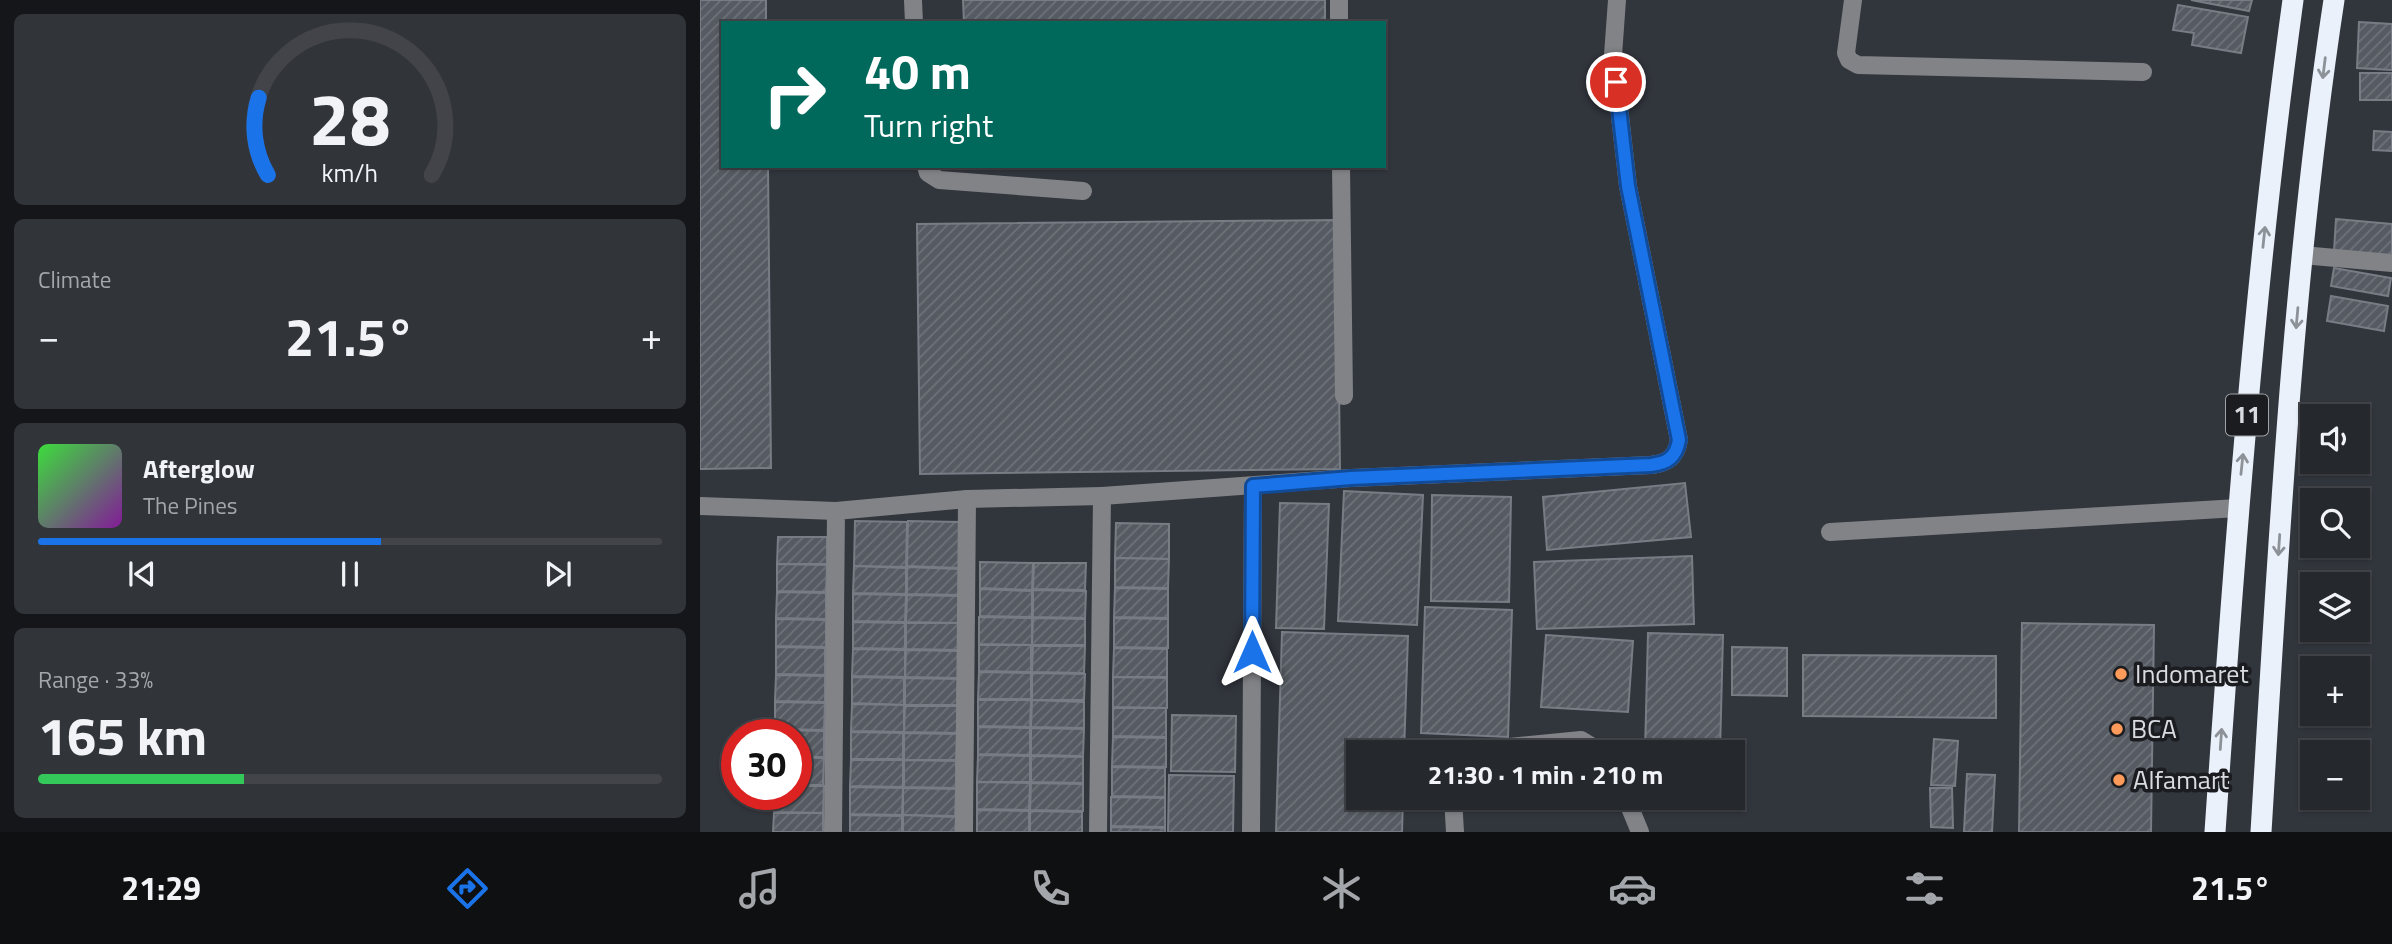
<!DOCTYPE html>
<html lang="en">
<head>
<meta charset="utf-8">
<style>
	body { margin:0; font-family:"Titillium Web",sans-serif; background:#313439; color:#f1f3f6; height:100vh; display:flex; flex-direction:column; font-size:26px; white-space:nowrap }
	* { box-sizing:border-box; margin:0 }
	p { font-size:23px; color:#a3a6aa }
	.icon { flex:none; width:38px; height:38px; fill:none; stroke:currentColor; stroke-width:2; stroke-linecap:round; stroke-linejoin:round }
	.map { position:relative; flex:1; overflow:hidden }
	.panel { display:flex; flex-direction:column; gap:14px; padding:14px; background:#141619; width:700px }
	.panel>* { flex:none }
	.guide { position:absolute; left:21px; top:21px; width:665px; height:147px; border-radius:0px; box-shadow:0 2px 5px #0004,0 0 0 2px #424449; background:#00695c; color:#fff; overflow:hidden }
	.buttons { position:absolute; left:1600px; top:404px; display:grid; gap:14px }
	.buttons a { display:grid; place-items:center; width:70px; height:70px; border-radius:0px; background:#25282d; box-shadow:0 2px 5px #0004,0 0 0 2px #424449; font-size:35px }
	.speed { position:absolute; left:21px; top:719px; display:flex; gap:14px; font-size:35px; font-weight:700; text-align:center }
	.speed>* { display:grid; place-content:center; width:91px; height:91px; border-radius:50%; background:#25282d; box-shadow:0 2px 5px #0004,0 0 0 2px #424449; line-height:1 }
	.speed .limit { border:10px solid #d22; background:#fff; color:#111 }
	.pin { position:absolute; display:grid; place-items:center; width:60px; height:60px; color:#fff; margin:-30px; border:4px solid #fff; border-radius:50%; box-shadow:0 2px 7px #0007 }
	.me { position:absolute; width:77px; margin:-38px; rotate:0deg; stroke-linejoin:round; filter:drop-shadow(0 0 5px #0008) }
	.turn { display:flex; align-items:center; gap:24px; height:147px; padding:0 28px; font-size:32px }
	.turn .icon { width:91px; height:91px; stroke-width:2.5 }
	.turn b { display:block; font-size:49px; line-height:60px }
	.big { font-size:52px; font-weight:700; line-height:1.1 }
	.panel .tile { flex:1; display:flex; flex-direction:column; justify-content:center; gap:10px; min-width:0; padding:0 24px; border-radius:10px; background:#313439 }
	.panel .dial { align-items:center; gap:0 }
	.dial svg { height:182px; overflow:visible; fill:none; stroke:#424449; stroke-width:7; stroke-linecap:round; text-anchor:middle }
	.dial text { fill:#f1f3f6; stroke:none }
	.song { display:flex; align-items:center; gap:21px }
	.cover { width:84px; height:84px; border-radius:10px; background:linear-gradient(135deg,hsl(120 70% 55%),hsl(290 70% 35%)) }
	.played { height:7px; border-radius:4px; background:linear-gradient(90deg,#1a73e8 55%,#424449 55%) }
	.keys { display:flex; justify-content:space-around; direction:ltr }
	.heat { display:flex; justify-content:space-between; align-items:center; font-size:38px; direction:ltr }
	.charge { height:10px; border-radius:5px; background:linear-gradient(90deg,#34c759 33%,#424449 0) }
	.trip { position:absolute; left:646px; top:740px; width:399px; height:70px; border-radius:0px; background:#25282d; box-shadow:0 2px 5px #0004,0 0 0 2px #424449; font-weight:700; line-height:70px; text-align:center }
	.menu { display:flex; height:112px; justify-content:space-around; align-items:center; background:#0f1012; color:#a3a6aa }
	.menu .icon { width:49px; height:49px }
	.menu .active { color:#1a73e8 }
	.menu b { font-size:32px; color:#f1f3f6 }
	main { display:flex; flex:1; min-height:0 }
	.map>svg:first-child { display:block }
	.building { fill:url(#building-hatch); stroke:#787c85; stroke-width:2 }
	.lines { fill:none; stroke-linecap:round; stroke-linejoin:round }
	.minor { stroke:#818387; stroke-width:18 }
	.highway { stroke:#ebf1fa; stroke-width:21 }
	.oneway { stroke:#8d9198 }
	.route-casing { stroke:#114b97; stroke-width:18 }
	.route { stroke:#1a73e8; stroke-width:12 }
	.poi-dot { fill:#ff9b5a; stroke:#1b1c20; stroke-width:2.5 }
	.labels { text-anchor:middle; stroke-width:7; stroke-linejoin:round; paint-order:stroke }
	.shield { fill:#1b1c20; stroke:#9fa2a6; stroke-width:2 }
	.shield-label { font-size:24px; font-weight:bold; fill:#d8dbe0 }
	.poi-label { font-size:26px; fill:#d8dbe0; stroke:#1b1c20; text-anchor:start }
</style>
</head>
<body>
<main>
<section class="panel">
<div class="tile dial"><svg viewBox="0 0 100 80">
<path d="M14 69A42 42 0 1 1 86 69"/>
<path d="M14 69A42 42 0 0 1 10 35" stroke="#1a73e8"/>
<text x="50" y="56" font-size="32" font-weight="700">28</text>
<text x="50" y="72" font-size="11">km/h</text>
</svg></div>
<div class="tile"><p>Climate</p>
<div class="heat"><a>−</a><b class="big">21.5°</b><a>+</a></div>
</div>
<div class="tile">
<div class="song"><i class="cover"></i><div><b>Afterglow</b><p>The Pines</p></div></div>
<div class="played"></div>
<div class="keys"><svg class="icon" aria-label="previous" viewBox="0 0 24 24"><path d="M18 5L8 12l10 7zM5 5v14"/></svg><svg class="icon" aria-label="pause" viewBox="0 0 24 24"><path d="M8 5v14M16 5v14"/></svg><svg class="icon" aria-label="next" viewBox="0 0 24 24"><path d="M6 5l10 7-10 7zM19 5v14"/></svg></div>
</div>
<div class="tile"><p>Range · 33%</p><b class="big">165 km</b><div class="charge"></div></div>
</section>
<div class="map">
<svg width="1692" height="832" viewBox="0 0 1692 832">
	<defs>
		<pattern id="building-hatch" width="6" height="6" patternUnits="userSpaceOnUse" patternTransform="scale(1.75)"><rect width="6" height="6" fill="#565b63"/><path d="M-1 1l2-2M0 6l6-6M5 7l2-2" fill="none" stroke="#6e7279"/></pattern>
	</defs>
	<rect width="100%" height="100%" fill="#31353c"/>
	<g class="building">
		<polygon points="0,0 66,0 66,23 23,23 23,166 68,166 71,468 0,469"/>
		<polygon points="263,0 625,0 625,23 264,23"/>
		<polygon points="1491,0 1552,0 1549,11"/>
		<polygon points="1478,5 1548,17 1541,53 1492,45 1494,33 1473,30"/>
		<polygon points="1659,22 1692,24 1692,70 1657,68"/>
		<rect x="1660" y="73" width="32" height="27"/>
		<polygon points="1674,131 1692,132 1692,151 1673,150"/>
		<polygon points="1636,219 1692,224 1692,256 1634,251"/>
		<polygon points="637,220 640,469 220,474 217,224"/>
		<polygon points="1634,268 1691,278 1688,296 1631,286"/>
		<polygon points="1631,296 1688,306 1684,331 1627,321"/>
		<polygon points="985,483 991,537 847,550 843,497"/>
		<polygon points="644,491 723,495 717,625 638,621"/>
		<polygon points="732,495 811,497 809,602 731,601"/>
		<polygon points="580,503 629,504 624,629 576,628"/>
		<polygon points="155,521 207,522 206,567 154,566"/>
		<polygon points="208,521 260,522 259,568 207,566"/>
		<polygon points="416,523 469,524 469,559 415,558"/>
		<polygon points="78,537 127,537 127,564 77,564"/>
		<polygon points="992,556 994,624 837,629 834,562"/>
		<polygon points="415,558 469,559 468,588 415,587"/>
		<polygon points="280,562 333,563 332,590 280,588"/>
		<polygon points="334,563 386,563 385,590 333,589"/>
		<polygon points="77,564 127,565 126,592 77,591"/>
		<polygon points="154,566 206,568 206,594 153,593"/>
		<polygon points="207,567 259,569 259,595 207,594"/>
		<polygon points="415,588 468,589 468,618 414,617"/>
		<polygon points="280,589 332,591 332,617 280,616"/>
		<polygon points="333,590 386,591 385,618 333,617"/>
		<polygon points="77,592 126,593 126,619 76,618"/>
		<polygon points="153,594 206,595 205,622 153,621"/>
		<polygon points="207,595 259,596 259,623 206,622"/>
		<polygon points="725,607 812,610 808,737 721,733"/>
		<polygon points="279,617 332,618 332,645 279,644"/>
		<polygon points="333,618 385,619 385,645 332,645"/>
		<polygon points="414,618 468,619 468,648 414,647"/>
		<polygon points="76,619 126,620 126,647 76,646"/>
		<polygon points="153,622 205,623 205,649 153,648"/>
		<polygon points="206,623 258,623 258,650 206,649"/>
		<polygon points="1322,623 1454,625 1451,832 1319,832"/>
		<polygon points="582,632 708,636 704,752 658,752 658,798 703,798 702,832 576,832"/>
		<polygon points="948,633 1023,635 1020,752 945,752"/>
		<polygon points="846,635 933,641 928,712 841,707"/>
		<polygon points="279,645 331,645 331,672 279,671"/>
		<polygon points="333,646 385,646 384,673 332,672"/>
		<polygon points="76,647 125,648 125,675 76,674"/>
		<polygon points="1032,647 1087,648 1087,696 1032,695"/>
		<polygon points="414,648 467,649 467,677 413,677"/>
		<polygon points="153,649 205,650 205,677 152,676"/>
		<polygon points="206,650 258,651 258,678 205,677"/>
		<polygon points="1103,655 1296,656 1296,718 1103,716"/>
		<polygon points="279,672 331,673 331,699 278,699"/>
		<polygon points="332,673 385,674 384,700 332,700"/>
		<polygon points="76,675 125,676 125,702 75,701"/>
		<polygon points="152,677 204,678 204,705 152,703"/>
		<polygon points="413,677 467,678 467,708 413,707"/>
		<polygon points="205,678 258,679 257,705 205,705"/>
		<polygon points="278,700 331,700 330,727 278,726"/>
		<polygon points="332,700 384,702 384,728 331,727"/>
		<polygon points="75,702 125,703 124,730 75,729"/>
		<polygon points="152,704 204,705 204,732 151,731"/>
		<polygon points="205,706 257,706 257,733 204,732"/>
		<polygon points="413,708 466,708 466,737 413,736"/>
		<polygon points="472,715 536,716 535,772 471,771"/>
		<polygon points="278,727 330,728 330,755 278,754"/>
		<polygon points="331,728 384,729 383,756 331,755"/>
		<polygon points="75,730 124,731 124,757 96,757 96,735 75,735"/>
		<polygon points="151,732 203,733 203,759 151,759"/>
		<polygon points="204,733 257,734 256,760 204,760"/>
		<polygon points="413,737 466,738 466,767 412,766"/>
		<polygon points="1234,739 1258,741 1255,786 1231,785"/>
		<polygon points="278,755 330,756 330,782 277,782"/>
		<polygon points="331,756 383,757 383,783 331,782"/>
		<polygon points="96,758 124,758 123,785 96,785"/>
		<polygon points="151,760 203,760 203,787 150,786"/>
		<polygon points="204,760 256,761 256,788 204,787"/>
		<polygon points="412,767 465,768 465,797 412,796"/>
		<polygon points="1267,774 1295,775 1292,832 1264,832"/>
		<polygon points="469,775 534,776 533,832 468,832"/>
		<polygon points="277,782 330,783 329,810 277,809"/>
		<polygon points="331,783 383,784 383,811 330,810"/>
		<polygon points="96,786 124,786 123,813 74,812 74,794 96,794"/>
		<polygon points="150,787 203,788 202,815 150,814"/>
		<polygon points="203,788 256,789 255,816 203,815"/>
		<polygon points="1230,788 1252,788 1253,828 1231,827"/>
		<polygon points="411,797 465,798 465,827 411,826"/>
		<polygon points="277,810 329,811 329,832 277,832"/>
		<polygon points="330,811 382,812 382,832 330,832"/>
		<polygon points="74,813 123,813 123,832 73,832"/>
		<polygon points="150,815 202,816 202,832 150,832"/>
		<polygon points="203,815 256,817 255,832 203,832"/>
		<polygon points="411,827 465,828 465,832 411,832"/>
	</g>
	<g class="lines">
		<g class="minor">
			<polyline points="213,0 214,23"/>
			<polyline points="639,0 639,23"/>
			<polyline points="1153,0 1146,53 1149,60 1158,65 1443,72"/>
			<polyline points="226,166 228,173 239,180 383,191"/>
			<polyline points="641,166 644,396"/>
			<polyline points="1602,255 1692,263"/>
			<polyline points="0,506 136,511"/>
			<polyline points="1130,532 1538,508"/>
			<polyline points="774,752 779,750 881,740 901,752"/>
			<polyline points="753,798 755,832"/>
			<polyline points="926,798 940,832"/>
			<polyline points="133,832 136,511 267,499 402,496"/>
			<polyline points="264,832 267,499"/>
			<path d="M 398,832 L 402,496 L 651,478 L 951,465 C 968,463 976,457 979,440 L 928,186 L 913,55 L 917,0"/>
			<polyline points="551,832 553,486"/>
		</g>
		<g class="highway">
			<path d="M 1515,832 C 1534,554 1555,276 1593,0"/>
			<path d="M 1561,832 C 1578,554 1592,275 1634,0"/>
		</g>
	</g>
	<defs><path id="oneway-shaft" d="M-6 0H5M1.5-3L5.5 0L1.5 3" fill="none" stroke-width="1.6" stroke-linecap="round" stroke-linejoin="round" transform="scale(1.75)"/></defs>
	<g class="oneway">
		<use href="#oneway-shaft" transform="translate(1624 68) rotate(97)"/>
		<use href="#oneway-shaft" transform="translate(1564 237) rotate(-84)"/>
		<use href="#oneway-shaft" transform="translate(1597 318) rotate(95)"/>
		<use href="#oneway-shaft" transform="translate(1542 464) rotate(-84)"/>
		<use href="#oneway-shaft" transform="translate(1579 545) rotate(94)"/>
		<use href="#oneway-shaft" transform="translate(1521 739) rotate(-86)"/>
	</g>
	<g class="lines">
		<g class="route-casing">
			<path id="route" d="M 552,652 L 553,486 L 651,478 L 951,465 C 968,463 976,457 979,440 L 928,186 L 916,82"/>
		</g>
		<use href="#route" class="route"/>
	</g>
	<g class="poi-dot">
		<circle cx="1421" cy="674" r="7"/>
		<circle cx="1417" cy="729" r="7"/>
		<circle cx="1419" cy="780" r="7"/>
	</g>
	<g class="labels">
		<rect class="shield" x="1526" y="394.5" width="42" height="41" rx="5"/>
		<g class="shield-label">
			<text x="1547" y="423">11</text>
		</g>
		<g class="poi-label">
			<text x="1435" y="683">Indomaret</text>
			<text x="1431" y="738">BCA</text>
			<text x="1433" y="789">Alfamart</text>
		</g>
	</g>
</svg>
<div class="buttons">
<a><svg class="icon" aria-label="sound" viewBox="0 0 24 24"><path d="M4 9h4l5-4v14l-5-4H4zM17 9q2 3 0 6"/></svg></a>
<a><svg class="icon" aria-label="search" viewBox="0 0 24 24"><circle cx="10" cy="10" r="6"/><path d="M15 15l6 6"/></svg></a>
<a><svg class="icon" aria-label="layers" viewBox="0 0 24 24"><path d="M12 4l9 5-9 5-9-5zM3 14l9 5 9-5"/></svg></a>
<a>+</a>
<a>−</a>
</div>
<div class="speed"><div class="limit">30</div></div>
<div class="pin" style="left:916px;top:82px;background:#d93025"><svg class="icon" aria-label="arrive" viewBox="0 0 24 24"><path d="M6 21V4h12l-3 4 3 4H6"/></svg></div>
<svg class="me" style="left:552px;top:652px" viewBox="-20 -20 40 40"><path d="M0-17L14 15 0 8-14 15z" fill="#1a73e8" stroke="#fff" stroke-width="4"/></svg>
<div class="trip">21:30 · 1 min · 210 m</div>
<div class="guide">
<div class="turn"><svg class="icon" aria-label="right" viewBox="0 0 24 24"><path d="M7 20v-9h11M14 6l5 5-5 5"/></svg><div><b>40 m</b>Turn right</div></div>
</div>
</div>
</main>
<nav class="menu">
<b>21:29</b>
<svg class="icon active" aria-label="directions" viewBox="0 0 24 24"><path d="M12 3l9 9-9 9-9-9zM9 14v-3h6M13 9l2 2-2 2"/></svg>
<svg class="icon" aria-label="music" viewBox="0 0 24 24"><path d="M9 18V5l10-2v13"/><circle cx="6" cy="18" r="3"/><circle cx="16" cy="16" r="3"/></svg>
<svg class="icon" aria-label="phone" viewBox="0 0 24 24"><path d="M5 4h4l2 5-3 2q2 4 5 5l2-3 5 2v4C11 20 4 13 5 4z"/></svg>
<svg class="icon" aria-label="climate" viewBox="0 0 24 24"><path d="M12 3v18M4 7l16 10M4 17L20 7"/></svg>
<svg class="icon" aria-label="car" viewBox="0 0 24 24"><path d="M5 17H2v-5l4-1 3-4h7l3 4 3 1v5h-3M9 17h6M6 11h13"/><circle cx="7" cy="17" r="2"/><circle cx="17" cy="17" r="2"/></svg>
<svg class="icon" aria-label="filters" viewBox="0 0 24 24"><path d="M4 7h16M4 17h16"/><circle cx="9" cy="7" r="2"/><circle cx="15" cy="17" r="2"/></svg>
<b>21.5°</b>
</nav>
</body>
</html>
